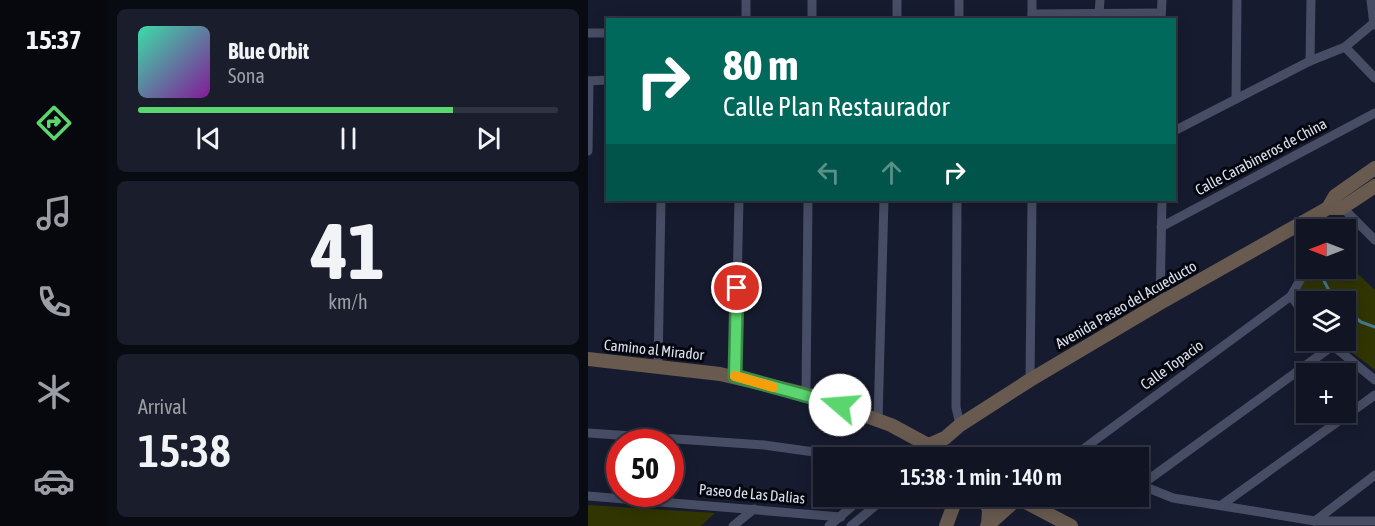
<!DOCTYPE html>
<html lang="en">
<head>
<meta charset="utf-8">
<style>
	body { margin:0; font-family:"Asap Condensed",sans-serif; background:#1a1d2b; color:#f1f3f6; height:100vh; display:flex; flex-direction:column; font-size:22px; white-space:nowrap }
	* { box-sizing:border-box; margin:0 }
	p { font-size:20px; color:#9c9ea6 }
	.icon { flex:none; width:33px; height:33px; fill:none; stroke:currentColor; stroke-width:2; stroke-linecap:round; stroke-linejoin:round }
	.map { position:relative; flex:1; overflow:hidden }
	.drawer { display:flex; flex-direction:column; gap:9px; padding:9px; background:#090b13; width:480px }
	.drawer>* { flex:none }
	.top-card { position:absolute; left:18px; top:18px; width:570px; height:183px; border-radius:0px; box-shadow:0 3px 15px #0003,0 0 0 2px #303341; background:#00695c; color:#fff; overflow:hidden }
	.needle { width:39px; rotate:270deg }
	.controls { position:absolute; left:708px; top:219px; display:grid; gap:12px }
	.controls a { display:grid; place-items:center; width:60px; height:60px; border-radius:0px; background:#111423; box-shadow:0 3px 15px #0003,0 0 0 2px #303341; font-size:30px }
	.speed { position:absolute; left:18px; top:429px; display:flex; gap:12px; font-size:30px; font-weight:700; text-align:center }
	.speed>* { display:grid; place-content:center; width:78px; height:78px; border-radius:50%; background:#111423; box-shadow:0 3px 15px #0003,0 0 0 2px #303341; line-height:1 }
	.speed .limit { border:9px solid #d22; background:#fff; color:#111 }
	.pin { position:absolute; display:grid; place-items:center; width:51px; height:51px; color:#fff; margin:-26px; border:3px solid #fff; border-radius:50%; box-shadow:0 2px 6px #0007 }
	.me { position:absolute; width:66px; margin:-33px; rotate:288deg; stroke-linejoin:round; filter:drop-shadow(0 0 4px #0008) }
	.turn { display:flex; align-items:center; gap:21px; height:126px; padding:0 18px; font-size:27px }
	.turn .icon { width:78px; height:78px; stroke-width:2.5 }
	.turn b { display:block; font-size:42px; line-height:51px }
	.lanes { display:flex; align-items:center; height:57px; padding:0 18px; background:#0003; justify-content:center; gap:30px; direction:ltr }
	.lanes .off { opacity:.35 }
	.big { font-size:45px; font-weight:600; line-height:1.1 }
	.drawer .card { flex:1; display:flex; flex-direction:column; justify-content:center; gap:9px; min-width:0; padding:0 21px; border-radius:9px; background:#1a1d2b }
	.drawer .dial { align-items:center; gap:0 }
	.dial b { font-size:78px; line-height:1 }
	.song { display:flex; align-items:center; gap:18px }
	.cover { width:72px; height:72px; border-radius:9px; background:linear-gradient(135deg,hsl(160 70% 55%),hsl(290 70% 35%)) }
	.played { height:6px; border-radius:3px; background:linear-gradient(90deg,#5bd56e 75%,#303341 75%) }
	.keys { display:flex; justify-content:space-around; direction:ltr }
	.trip { position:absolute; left:225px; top:447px; width:336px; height:60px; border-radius:0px; background:#111423; box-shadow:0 3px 15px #0003,0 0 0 2px #303341; font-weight:600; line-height:60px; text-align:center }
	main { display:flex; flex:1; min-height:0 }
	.tab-bar { display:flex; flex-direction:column; width:108px; justify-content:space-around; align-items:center; background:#07080e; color:#9c9ea6 }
	.tab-bar .icon { width:42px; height:42px }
	.tab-bar .current { color:#5bd56e }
	.tab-bar b { font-size:27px; color:#f1f3f6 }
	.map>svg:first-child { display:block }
	.green { fill:#313502 }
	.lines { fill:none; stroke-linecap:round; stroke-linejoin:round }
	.stream { stroke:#43798e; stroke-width:3 }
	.building { fill:#412255 }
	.street { stroke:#474d64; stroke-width:9 }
	.secondary { stroke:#685a4f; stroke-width:14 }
	.route-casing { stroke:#3b8a48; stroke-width:15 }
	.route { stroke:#5bd56e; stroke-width:10 }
	.slow { stroke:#f59e0b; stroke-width:10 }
	.labels { text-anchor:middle; stroke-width:6; stroke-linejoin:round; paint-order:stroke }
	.street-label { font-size:15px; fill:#dde1ef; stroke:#05070f }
</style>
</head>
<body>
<main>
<nav class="tab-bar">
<b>15:37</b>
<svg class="icon current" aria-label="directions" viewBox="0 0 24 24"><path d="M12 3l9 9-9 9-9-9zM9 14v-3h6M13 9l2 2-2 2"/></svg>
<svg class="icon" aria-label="music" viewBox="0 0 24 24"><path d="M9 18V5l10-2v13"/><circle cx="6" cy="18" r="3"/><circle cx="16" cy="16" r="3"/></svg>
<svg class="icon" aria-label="phone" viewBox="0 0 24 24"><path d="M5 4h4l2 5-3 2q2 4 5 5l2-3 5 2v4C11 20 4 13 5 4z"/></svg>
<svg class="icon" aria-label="climate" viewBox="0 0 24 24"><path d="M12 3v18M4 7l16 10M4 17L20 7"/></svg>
<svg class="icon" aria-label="car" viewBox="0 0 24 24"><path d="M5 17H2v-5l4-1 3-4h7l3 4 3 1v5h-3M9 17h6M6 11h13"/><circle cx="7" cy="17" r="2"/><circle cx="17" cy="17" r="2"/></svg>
</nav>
<section class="drawer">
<div class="card">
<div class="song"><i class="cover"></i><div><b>Blue Orbit</b><p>Sona</p></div></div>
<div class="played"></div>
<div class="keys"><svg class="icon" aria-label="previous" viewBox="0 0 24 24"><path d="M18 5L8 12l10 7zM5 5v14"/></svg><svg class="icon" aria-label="pause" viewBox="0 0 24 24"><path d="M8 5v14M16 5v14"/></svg><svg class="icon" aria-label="next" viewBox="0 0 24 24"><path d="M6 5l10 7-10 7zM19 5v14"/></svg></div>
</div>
<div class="card dial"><b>41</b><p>km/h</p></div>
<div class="card"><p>Arrival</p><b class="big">15:38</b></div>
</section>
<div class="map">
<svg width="787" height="526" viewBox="0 0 787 526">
	<rect width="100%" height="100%" fill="#171b2f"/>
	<g class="green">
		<polygon points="758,263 787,290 787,370 749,341 758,340 758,302 718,302 718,310 703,294 718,268 758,268"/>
		<polygon points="0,505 127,513 113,526 0,526"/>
	</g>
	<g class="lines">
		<g class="stream">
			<polyline points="735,279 747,302"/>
			<polyline points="758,310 773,322 787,327"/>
		</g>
	</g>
	<polygon class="building" points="339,496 358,496 350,510"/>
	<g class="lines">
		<g class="street">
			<polyline points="783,0 786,25"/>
			<polyline points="511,13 512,0"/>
			<polyline points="444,14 573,13"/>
			<polyline points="158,20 158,0"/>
			<polyline points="224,20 224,0"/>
			<polyline points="309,20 309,0"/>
			<polyline points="371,20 371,0"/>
			<polyline points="444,20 444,0"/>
			<polyline points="573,20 574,0"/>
			<polyline points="0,33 20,33"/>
			<polyline points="757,47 787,78"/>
			<polyline points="722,61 723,0"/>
			<polyline points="0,81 20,80"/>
			<polyline points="648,99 649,0"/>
			<polyline points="586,131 722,61 757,47 787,22"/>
			<polyline points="0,151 1,81"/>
			<polyline points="369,200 368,407 372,425"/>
			<polyline points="751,204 787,240"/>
			<polyline points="725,216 731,230"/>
			<polyline points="573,227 787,113"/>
			<polyline points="572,303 574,200"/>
			<polyline points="718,316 703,296 719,268"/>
			<polyline points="738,340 787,380"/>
			<polyline points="70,367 73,200"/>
			<polyline points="147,376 151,200"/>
			<polyline points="442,380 444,200"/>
			<polyline points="218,394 220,200"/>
			<polyline points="290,420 296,200"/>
			<polyline points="0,433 176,445 226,452 236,458"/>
			<polyline points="324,458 341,445"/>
			<polyline points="483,458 703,296"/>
			<polyline points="550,484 585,498 727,521 787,521"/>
			<polyline points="553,485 743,347"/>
			<polyline points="0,496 253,517"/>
			<polyline points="635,504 787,395"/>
			<polyline points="727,521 787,475"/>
			<polyline points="145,526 166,509"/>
			<polyline points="241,526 276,496"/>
			<polyline points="263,526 299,496"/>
		</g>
		<g class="secondary">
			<polyline points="740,208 747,196 787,168"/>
			<polyline points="0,359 132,374 218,394 303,425 364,458"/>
			<polyline points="341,445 357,438 372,425 442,380 572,303 740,208 754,208 787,186"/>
			<polyline points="395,496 401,510 400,525"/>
			<polyline points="426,496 483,526"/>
			<polyline points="358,526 369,496"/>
			<polyline points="399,526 429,499"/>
		</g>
	</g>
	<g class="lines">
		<g class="route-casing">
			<polyline id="route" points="149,288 147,376 252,405"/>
		</g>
		<use href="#route" class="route"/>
		<polyline class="slow" points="147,376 185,387"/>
	</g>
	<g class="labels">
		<g class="street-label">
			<text transform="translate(673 157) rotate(-28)" y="5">Calle Carabineros de China</text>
			<text transform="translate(538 305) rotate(-30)" y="5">Avenida Paseo del Acueducto</text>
			<text transform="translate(66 350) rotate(6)" y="5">Camino al Mirador</text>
			<text transform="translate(584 365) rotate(-36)" y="5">Calle Topacio</text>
			<text transform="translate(164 494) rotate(5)" y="5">Paseo de Las Dalias</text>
		</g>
	</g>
</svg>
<div class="controls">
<a><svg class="needle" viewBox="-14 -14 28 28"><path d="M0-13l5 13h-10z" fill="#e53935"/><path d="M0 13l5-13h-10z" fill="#9c9ea6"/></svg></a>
<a><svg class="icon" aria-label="layers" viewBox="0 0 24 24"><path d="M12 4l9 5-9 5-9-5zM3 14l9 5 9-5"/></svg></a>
<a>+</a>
</div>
<div class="speed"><div class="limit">50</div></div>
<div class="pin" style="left:149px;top:288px;background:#d93025"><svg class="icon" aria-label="arrive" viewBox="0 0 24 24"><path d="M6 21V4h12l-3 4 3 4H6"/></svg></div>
<svg class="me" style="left:252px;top:405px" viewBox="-20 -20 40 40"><circle r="19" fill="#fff"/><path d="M0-13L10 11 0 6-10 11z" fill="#5bd56e"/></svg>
<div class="trip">15:38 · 1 min · 140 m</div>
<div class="top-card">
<div class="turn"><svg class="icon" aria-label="right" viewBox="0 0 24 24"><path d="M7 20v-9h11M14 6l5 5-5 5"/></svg><div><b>80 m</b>Calle Plan Restaurador</div></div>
<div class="lanes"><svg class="icon off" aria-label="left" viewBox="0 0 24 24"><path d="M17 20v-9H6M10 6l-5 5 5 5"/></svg><svg class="icon off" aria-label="ahead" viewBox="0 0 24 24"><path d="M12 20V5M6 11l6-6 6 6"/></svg><svg class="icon" aria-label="right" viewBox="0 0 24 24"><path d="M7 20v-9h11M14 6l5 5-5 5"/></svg></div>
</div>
</div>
</main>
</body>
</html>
